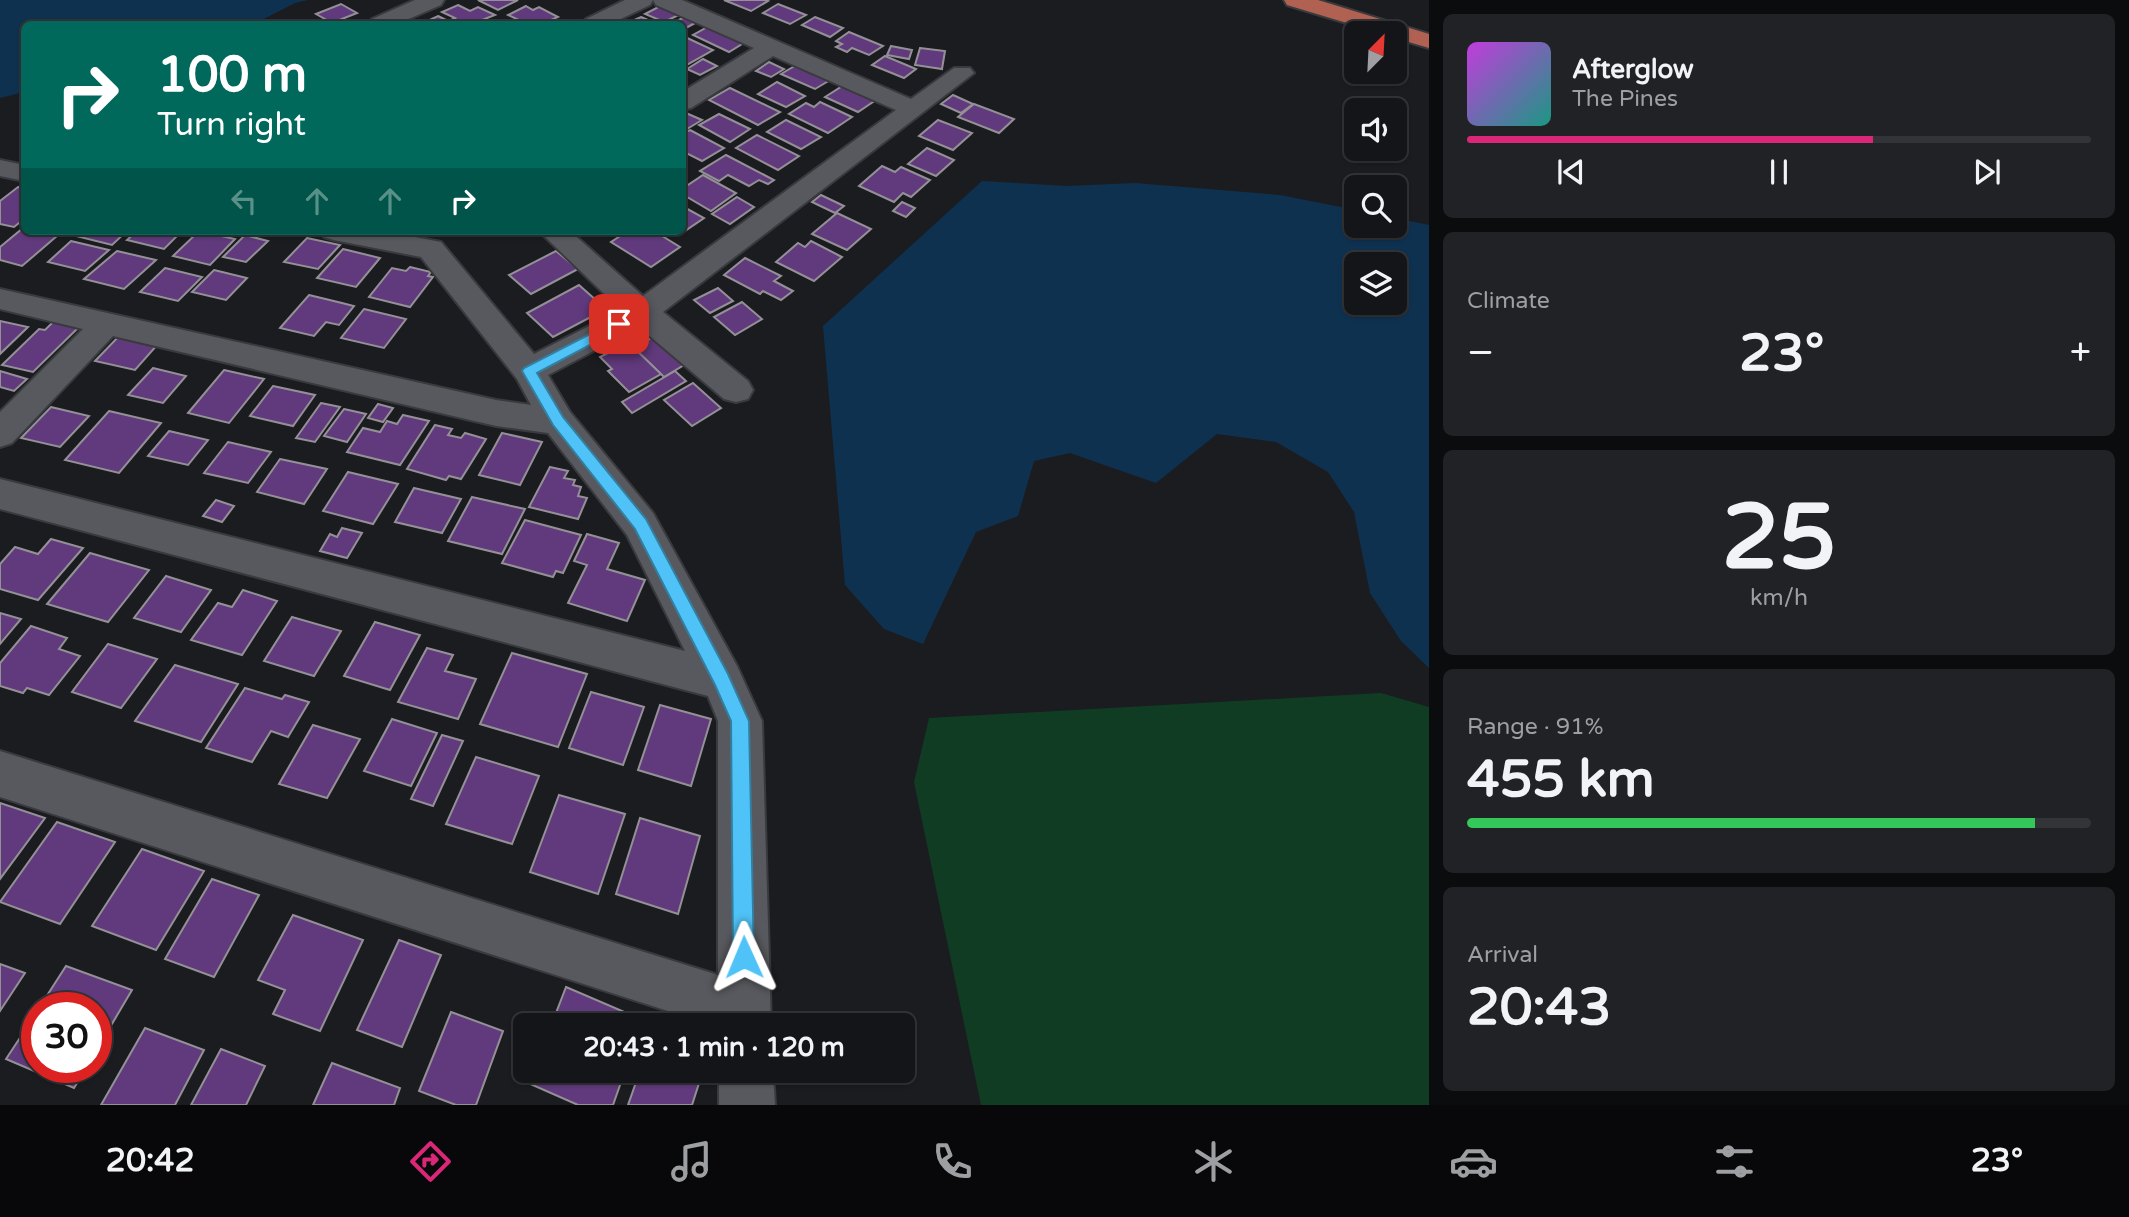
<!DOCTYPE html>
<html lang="en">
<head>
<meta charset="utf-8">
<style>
	body { margin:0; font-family:"Varela Round",sans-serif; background:#212225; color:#f1f3f6; height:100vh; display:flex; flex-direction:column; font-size:26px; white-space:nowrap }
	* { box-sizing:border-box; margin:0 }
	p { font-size:23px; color:#9d9fa2 }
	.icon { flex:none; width:38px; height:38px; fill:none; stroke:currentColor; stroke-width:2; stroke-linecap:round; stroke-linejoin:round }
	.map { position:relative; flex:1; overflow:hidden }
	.details { display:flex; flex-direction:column; gap:14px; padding:14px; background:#0b0c0d; width:700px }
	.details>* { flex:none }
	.top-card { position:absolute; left:21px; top:21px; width:665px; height:214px; border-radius:10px; box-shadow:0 2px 5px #0004,0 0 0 2px #333437; background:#00695c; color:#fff; overflow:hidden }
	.needle { width:46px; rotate:24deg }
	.tools { position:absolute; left:1344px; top:21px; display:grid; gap:14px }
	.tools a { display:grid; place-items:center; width:63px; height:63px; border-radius:10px; background:#141518; box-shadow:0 2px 5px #0004,0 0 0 2px #333437; font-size:35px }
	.speed { position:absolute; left:21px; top:992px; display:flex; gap:14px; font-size:35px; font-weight:700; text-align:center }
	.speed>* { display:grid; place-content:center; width:91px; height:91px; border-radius:50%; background:#141518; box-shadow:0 2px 5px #0004,0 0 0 2px #333437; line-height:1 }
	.speed .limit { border:10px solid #d22; background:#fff; color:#111 }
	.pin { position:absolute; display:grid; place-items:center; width:60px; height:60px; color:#fff; margin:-30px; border-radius:14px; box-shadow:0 4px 10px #0006 }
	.me { position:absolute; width:77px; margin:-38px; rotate:359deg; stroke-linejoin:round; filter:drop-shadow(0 0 5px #0008) }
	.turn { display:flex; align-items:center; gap:24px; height:147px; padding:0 21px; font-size:32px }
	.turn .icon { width:91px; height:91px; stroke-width:2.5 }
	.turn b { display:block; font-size:49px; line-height:60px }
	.lanes { display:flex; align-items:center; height:66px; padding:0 21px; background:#0003; justify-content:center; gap:35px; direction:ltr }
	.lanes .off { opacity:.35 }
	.big { font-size:52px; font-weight:700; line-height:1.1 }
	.details .tile { flex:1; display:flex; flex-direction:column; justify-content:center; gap:10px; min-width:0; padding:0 24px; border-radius:10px; background:#212225 }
	.details .dial { align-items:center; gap:0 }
	.dial b { font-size:91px; line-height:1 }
	.song { display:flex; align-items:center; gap:21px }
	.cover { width:84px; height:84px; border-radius:10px; background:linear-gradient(135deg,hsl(290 70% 55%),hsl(170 70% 35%)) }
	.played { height:7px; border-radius:4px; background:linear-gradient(90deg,#db2777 65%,#333437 65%) }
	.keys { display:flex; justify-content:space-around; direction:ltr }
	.heat { display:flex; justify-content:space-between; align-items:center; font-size:38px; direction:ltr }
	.charge { height:10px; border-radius:5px; background:linear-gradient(90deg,#34c759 91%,#333437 0) }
	.trip { position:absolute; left:513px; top:1013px; width:402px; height:70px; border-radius:10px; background:#141518; box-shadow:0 2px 5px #0004,0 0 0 2px #333437; font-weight:700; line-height:70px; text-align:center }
	.menu { display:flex; height:112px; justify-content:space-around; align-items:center; background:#08080a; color:#9d9fa2 }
	.menu .icon { width:49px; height:49px }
	.menu .on { color:#db2777 }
	.menu b { font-size:32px; color:#f1f3f6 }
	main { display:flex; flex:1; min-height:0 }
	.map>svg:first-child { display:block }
	.green { fill:#103c24 }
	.water { fill:#0f3150; fill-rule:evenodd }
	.building { fill:#613a7d; stroke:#939195; stroke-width:2 }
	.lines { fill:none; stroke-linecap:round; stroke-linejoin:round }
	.minor-casing { stroke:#393a3d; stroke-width:4 }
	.major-casing { stroke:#393a3d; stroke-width:4 }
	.minor { fill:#58595e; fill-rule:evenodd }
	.major { fill:#b16152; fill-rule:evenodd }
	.route { fill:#4fc3f7; stroke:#337fa1; stroke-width:2 }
</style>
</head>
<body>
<main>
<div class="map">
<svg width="1429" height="1105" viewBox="0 0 1429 1105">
	<rect width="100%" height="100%" fill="#1b1c20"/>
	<polygon class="green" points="1381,693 1429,707 1429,1105 981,1105 914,782 929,718"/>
	<g class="water">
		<polygon points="0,0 308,0 295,3 254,24 24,24 24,92 0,98"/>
		<path d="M 982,181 L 1067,186 L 1135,183 L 1280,195 L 1356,210 L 1356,226 L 1395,226 L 1395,218 L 1429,225 L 1429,668 L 1401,641 L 1370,593 L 1354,512 L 1328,472 L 1276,442 L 1217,434 L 1156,483 L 1070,453 L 1034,461 L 1018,516 L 976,532 L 923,644 L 884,629 L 845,585 L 823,326 ZM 1356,264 L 1395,264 L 1395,303 L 1356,303 Z"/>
	</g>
	<g class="building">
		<polygon points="478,0 518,0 498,10"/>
		<polygon points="724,0 765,0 768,1 751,11"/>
		<polygon points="341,4 357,13 332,23 316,14"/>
		<polygon points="778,4 806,15 790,24 763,13"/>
		<polygon points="458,5 470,11 478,7 495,15 472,24 457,24 449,21 455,18 442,12"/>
		<polygon points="662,5 681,14 664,22 645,14"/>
		<polygon points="526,6 533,10 539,7 558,17 542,24 527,24 508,15"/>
		<polygon points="438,16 454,24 421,24"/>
		<polygon points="641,17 657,24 625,24"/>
		<polygon points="685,17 697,22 682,30 682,24 670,24"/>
		<polygon points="815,17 843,28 830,37 802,25"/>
		<polygon points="711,25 747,41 729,52 693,35"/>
		<polygon points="849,32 883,46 869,55 852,48 847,52 836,47 842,44 836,41"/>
		<polygon points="682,37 683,36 713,50 683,67"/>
		<polygon points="891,46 912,50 909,59 887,55"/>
		<polygon points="920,48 945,51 942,69 915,65"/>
		<polygon points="885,56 916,69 904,78 872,65"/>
		<polygon points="703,59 717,66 700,75 687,69"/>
		<polygon points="769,62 784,69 771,77 756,71"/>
		<polygon points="798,64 832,79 815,89 781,74"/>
		<polygon points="777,82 805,96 786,107 758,94"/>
		<polygon points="844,85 876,100 858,112 825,97"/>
		<polygon points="730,88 780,112 758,125 709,100"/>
		<polygon points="953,95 973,104 961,113 941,104"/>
		<polygon points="820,102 852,117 828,133 789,114 806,103 814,107"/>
		<polygon points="974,104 1014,119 999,133 958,117"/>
		<polygon points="686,113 702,120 687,129 682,127 682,114"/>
		<polygon points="719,114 750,129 730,142 699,125"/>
		<polygon points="786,120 821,137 801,149 767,132"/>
		<polygon points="938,120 972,133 953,150 919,136"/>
		<polygon points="690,130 724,148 702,161 682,151 682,134"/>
		<polygon points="757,135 799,156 778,170 736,148"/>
		<polygon points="927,148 954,160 936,176 908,164"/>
		<polygon points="726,155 774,180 768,184 759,180 749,186 728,175 719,181 700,171"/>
		<polygon points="882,166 895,172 901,167 930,180 911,197 903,193 894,202 859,186"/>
		<polygon points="703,175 736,193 711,211 682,194 682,189"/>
		<polygon points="18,187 24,189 24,219 14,227 0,224 0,201"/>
		<polygon points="821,195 844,206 835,213 812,202"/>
		<polygon points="737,197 754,207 730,224 712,214"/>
		<polygon points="902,202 915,208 906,217 893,211"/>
		<polygon points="682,206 704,218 679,235 671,231 682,231"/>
		<polygon points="837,213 871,229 847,250 812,234"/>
		<polygon points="23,228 24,231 57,236 22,266 0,260 0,247"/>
		<polygon points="76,231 127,231 112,245 72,235"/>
		<polygon points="137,231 182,231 164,249 127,240"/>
		<polygon points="199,231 235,239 210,265 173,256"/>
		<polygon points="628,231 654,231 680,247 651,267 611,242"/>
		<polygon points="245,235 268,241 246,262 223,257"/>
		<polygon points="307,238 340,245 318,269 284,262"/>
		<polygon points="71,241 109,250 85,271 48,262"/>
		<polygon points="811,241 842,257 814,281 776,262 798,243 805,247"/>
		<polygon points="343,249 380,258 356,287 317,278"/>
		<polygon points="117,251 156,260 124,289 84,279"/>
		<polygon points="556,251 578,269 531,294 509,275"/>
		<polygon points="745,258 781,276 774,281 793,291 781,300 763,291 760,294 724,275"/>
		<polygon points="410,267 431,272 428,276 433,277 410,307 369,297 392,268 406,271"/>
		<polygon points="165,268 202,277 178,301 140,292"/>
		<polygon points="214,270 247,278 226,300 192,292"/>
		<polygon points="579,285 606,309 553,337 527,313"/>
		<polygon points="718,288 733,301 710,313 694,300"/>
		<polygon points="309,295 342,303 354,306 339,325 326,322 314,336 280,328"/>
		<polygon points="742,302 762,319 735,335 714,317"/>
		<polygon points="364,309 406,319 384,348 341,338"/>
		<polygon points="0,321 28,327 0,354"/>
		<polygon points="54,321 79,327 33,372 2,365 39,329 45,330"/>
		<polygon points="120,335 159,343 135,370 95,361"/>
		<polygon points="651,338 657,339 684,365 664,377 635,349"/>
		<polygon points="631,341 638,347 635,349 661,374 629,392 608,371 612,369 600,357"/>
		<polygon points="153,368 186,376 163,403 128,395"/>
		<polygon points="224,370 264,379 229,423 188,413"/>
		<polygon points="0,371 27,379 14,391 0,387"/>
		<polygon points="675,371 686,381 632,413 622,402"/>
		<polygon points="693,383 721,408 692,426 664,400"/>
		<polygon points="273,386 315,395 293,426 250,416"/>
		<polygon points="321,403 340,407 315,442 296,438"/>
		<polygon points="378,404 393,408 383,422 368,418"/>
		<polygon points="51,407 89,416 60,447 21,438"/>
		<polygon points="344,409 366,414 347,442 324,436"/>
		<polygon points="109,411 161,423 119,473 65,460"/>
		<polygon points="403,415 429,421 400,465 347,452 363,428 380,432 387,421 397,424"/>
		<polygon points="435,425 452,429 448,435 461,438 465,433 486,439 461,479 449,476 446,480 407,469"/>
		<polygon points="169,431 208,440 188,465 148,456"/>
		<polygon points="502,433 542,442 520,485 479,475"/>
		<polygon points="228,442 271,452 248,483 204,473"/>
		<polygon points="280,459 327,469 304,504 257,492"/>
		<polygon points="550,467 568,471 564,478 575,480 573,485 581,487 578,496 587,498 578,519 529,507"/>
		<polygon points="348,472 398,484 373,524 323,511"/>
		<polygon points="414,488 461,499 442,533 395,522"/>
		<polygon points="472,497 525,509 502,554 448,541"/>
		<polygon points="216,500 234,506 222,522 203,516"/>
		<polygon points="525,520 581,535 563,573 556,571 553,577 502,563"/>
		<polygon points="342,528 362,533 347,558 320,551 330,534 337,537"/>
		<polygon points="587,534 619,543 607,569 645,580 627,621 568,603 587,565 574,561"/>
		<polygon points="51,539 83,548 38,600 0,589 0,564 15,547 38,554"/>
		<polygon points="90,553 149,570 108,622 47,604"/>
		<polygon points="166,576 211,590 181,632 134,618"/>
		<polygon points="243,590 277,601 242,655 191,640 218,603 232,607"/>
		<polygon points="0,613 21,619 0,644"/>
		<polygon points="292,617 341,631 314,676 264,661"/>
		<polygon points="375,622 420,635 390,690 344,676"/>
		<polygon points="31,626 67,638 59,649 80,656 49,695 27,688 23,693 0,686 0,663"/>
		<polygon points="108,644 157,659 121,708 72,692"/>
		<polygon points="427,648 453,655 445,671 476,679 458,719 398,702"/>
		<polygon points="512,653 587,674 558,747 480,724"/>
		<polygon points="175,665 238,684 201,742 135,721"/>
		<polygon points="245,688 282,699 285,695 309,702 288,737 271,731 252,762 206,748"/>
		<polygon points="591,692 644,707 623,765 569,748"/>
		<polygon points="660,705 711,719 691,786 638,770"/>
		<polygon points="392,719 437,733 411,786 364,771"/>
		<polygon points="313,725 360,739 327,798 279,784"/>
		<polygon points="442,735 463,741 433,806 411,799"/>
		<polygon points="476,757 539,776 512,844 446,824"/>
		<polygon points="559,795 625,814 598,894 530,872"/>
		<polygon points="0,803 45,818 0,879"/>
		<polygon points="640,818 700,836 678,914 616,894"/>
		<polygon points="57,822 115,842 60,924 0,902"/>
		<polygon points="142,849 204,871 156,950 92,926"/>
		<polygon points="212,879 259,895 214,977 165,959"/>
		<polygon points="293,915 363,940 320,1031 273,1014 285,990 258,980"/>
		<polygon points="399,940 441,955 402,1047 357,1030"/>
		<polygon points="0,964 25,973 0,1011"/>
		<polygon points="66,966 132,990 96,1051 96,1008 39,1008"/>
		<polygon points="566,987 643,1020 641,1026 551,1026"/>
		<polygon points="37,1012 37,1068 86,1068 74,1088 6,1059"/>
		<polygon points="451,1012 503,1031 476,1105 456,1105 419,1091"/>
		<polygon points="659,1015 684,1026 656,1026"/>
		<polygon points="145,1028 204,1050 175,1105 101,1105"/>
		<polygon points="221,1049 265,1066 246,1105 191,1105"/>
		<polygon points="332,1063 400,1088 394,1105 313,1105"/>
		<polygon points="533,1071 625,1071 613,1105 578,1105 528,1083"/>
		<polygon points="640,1071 703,1071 692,1105 628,1105"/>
	</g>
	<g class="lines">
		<g class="minor-casing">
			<g id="minor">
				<polygon points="415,0 444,0 441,5 397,24 369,24 372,19"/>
				<polygon points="625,0 653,0 650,5 610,24 583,24 586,19"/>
				<polygon points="653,0 682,0 911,99 954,68 970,68 974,73 663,312 748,381 753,390 748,399 736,402 724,399 639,327 548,375 570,412 653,513 737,666 762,721 771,1026 715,1026 0,797 0,751 718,975 718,721 708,696 0,509 0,479 685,651 627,535 548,433 496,426 113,336 12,443 0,447 0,412 83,329 0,309 0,289 496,400 531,405 517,379 421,257 334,240 324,237 320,231 384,231 441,242 534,354 621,310 539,231 570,231 643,296 896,110 773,56 691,108 682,110 682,92 754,48 656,5"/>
				<polygon points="0,160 24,165 24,181 0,176"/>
				<polygon points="719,1071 773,1071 775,1105 719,1105"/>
			</g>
		</g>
		<g class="major-casing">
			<polygon id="major" points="1284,0 1318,0 1429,34 1429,48 1395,38 1395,33 1380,33 1287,5"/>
		</g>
		<use href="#minor" class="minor"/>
		<use href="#major" class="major"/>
	</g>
	<polygon class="route" points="619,319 624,321 624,327 537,373 563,417 646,519 728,674 749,721 754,957 751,964 744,967 736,964 733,957 731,721 715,685 635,529 553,425 522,371 524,368"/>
</svg>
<div class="tools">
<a><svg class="needle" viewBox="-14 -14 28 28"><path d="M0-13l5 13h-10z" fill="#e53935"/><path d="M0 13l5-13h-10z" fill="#9d9fa2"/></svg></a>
<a><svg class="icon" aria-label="sound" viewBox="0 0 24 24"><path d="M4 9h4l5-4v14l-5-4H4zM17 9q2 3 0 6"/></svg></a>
<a><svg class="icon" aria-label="search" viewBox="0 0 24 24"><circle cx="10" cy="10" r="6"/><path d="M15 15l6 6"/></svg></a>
<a><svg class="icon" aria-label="layers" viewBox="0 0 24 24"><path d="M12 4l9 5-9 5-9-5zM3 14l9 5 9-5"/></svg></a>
</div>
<div class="speed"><div class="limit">30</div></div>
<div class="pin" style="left:619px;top:324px;background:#d93025"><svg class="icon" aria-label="arrive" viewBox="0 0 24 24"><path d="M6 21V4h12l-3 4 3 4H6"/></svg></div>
<svg class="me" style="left:744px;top:957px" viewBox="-20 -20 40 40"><path d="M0-17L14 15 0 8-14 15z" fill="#4fc3f7" stroke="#fff" stroke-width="4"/></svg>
<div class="trip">20:43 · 1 min · 120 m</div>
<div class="top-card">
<div class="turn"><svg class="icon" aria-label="right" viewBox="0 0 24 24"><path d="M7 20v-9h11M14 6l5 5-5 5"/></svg><div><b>100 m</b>Turn right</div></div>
<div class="lanes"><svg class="icon off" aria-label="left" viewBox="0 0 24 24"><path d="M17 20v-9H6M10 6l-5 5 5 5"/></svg><svg class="icon off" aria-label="ahead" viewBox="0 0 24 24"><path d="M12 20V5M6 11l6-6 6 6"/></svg><svg class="icon off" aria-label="ahead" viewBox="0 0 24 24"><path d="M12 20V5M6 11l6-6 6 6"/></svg><svg class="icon" aria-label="right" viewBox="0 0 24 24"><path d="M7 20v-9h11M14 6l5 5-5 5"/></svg></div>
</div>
</div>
<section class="details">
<div class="tile">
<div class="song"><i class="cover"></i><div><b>Afterglow</b><p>The Pines</p></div></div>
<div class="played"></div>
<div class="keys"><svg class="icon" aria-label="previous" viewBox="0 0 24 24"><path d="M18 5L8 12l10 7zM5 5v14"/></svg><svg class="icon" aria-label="pause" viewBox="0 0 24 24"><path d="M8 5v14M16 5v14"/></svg><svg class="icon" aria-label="next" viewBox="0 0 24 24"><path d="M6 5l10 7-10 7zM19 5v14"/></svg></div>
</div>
<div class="tile"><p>Climate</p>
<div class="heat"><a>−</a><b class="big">23°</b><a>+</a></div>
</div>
<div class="tile dial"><b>25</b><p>km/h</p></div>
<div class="tile"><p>Range · 91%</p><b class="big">455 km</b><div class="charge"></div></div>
<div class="tile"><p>Arrival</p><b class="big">20:43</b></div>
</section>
</main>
<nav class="menu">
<b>20:42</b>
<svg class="icon on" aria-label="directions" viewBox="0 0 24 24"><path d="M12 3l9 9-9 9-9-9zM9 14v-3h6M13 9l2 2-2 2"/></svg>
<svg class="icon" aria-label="music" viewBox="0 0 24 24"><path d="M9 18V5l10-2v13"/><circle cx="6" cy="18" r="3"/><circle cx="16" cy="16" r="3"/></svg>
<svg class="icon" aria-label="phone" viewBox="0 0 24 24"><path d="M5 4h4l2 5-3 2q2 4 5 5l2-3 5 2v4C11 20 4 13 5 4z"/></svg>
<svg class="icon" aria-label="climate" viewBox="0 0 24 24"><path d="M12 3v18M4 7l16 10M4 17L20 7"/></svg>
<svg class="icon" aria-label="car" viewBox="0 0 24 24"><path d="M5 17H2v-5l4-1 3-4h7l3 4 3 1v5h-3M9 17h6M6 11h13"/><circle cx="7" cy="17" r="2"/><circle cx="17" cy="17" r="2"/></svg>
<svg class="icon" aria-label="filters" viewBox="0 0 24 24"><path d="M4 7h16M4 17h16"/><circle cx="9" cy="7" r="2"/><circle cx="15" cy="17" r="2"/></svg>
<b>23°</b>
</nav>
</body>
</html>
